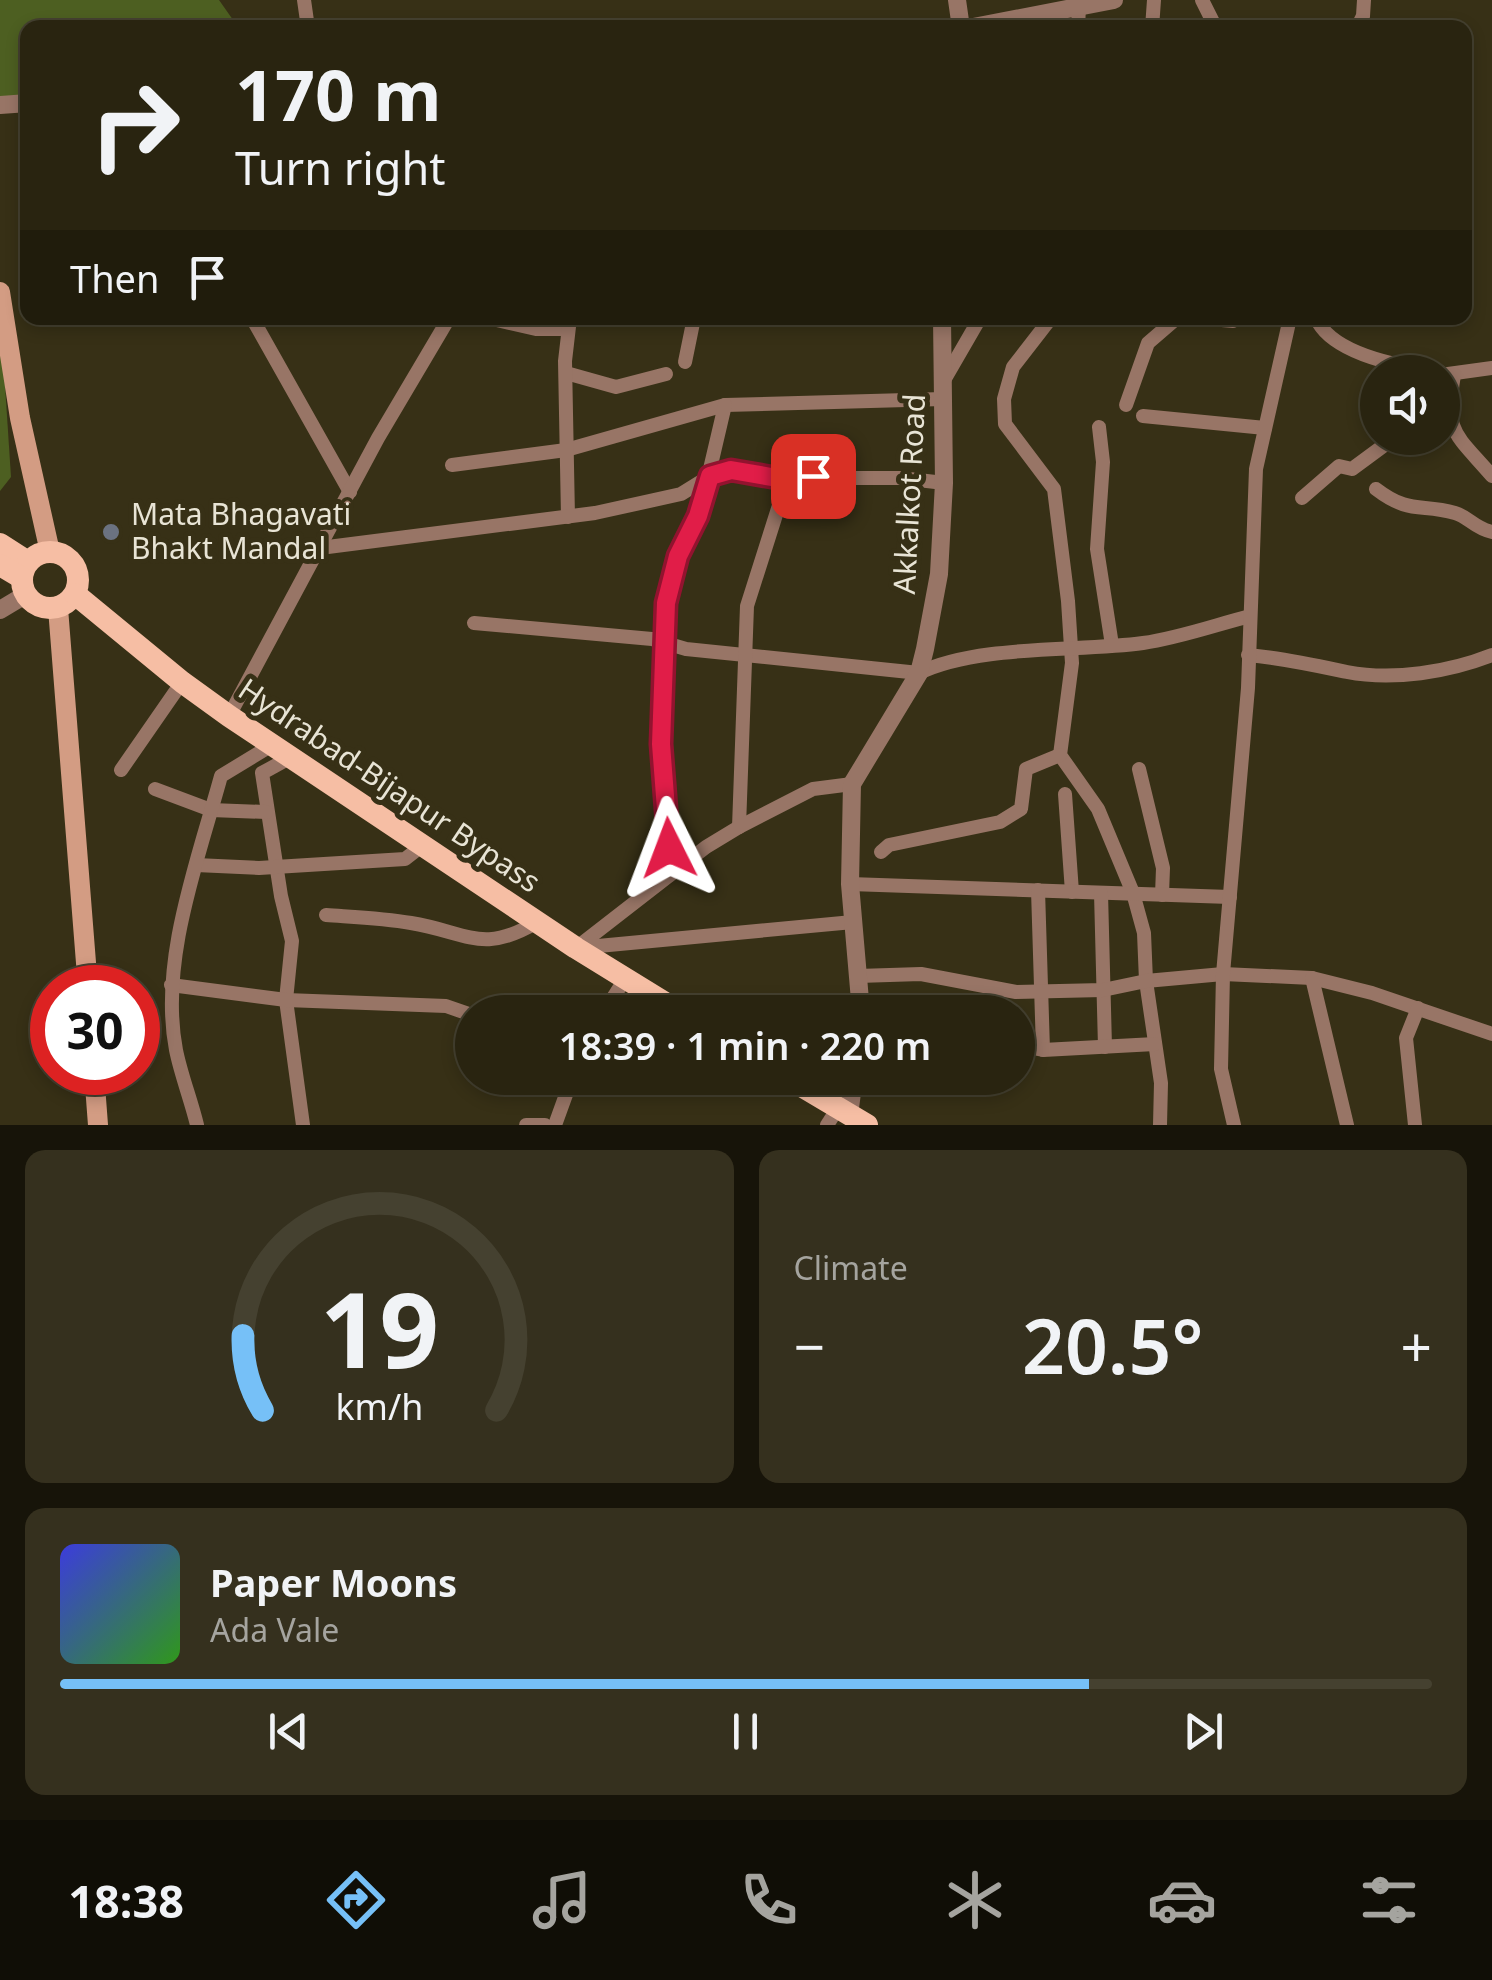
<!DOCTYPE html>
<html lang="en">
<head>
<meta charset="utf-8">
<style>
	body { margin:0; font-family:"Noto Sans",sans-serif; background:#35301e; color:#f1f3f6; height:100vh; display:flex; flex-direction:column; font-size:38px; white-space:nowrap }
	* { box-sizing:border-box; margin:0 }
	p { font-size:32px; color:#a5a49f }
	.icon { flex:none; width:55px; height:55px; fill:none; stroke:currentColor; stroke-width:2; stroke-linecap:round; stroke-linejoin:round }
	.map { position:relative; height:1125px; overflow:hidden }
	.sheet { display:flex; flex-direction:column; gap:25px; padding:25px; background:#171409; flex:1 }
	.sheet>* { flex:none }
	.top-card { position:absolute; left:20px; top:20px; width:1452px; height:305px; border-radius:20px; box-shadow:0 5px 15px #0003,0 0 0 2px #454130; background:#292410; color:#f1f3f6; overflow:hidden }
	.fabs { position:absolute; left:1360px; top:355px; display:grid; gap:20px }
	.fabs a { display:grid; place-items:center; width:100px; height:100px; border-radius:50%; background:#292410; box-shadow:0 5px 15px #0003,0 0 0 2px #454130; font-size:50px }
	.speed { position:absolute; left:30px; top:965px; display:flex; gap:20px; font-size:50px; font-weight:700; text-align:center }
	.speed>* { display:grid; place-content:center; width:130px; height:130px; border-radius:50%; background:#292410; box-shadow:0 5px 15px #0003,0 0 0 2px #454130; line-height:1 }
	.speed .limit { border:15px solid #d22; background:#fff; color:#111 }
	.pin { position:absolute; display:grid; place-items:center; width:85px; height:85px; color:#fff; margin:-42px; border-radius:20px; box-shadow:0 5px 15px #0006 }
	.me { position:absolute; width:110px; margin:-55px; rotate:357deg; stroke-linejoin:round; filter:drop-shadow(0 0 8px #0008) }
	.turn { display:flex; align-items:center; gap:35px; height:210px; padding:0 50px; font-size:45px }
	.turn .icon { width:130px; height:130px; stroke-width:2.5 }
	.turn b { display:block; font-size:70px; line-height:85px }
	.then { display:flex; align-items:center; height:95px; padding:0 50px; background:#0003; gap:20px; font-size:38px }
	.big { font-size:75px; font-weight:600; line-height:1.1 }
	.sheet .tile { flex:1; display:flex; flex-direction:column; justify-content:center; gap:15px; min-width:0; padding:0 35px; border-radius:20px; background:#35301e }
	.sheet .dial { align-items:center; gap:0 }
	.dial svg { height:260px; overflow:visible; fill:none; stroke:#454130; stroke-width:7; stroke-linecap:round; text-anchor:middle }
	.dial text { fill:#f1f3f6; stroke:none }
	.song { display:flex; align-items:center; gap:30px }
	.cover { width:120px; height:120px; border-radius:15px; background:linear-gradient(135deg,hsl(240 70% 55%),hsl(110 70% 35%)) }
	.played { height:10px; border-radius:5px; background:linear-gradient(90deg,#76c0f7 75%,#454130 75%) }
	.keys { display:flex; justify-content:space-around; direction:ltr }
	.heat { display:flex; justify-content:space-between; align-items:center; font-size:55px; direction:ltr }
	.sheet .tiles { flex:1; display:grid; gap:25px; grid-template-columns:1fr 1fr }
	.tile:last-child { grid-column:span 2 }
	.trip { position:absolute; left:455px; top:995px; width:580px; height:100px; border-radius:50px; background:#292410; box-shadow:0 5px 15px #0003,0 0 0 2px #454130; font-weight:600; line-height:100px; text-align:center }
	.tab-bar { display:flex; height:160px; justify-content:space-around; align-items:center; background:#100e06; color:#a5a49f }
	.tab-bar .icon { width:70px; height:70px }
	.tab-bar .on { color:#76c0f7 }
	.tab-bar b { font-size:45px; color:#f1f3f6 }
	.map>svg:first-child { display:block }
	.green { fill:#4d5f21 }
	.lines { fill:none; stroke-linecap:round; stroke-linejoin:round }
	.minor { stroke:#987566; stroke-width:14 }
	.tertiary { stroke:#987566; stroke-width:18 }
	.secondary { stroke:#d39c83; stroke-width:20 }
	.primary { stroke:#f6bea4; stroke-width:22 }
	.route-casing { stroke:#92132f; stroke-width:25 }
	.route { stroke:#e11d48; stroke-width:18 }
	.worship-dot { fill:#6b7280; stroke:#373016; stroke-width:4 }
	.labels { text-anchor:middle; stroke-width:10; stroke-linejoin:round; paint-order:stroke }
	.street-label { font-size:30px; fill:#e8e4d5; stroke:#373016 }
	.poi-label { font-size:30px; fill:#e8e4d5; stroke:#373016; text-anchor:start }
</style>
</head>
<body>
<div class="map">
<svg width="1492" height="1125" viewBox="0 0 1492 1125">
	<rect width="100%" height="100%" fill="#373016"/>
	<g class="green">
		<polygon points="0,0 219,0 238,27 28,28 27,103 0,105"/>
		<polygon points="0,309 11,477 0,491"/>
	</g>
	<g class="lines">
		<g class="minor">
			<polyline points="304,0 308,28"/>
			<polyline points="1202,0 1216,28"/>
			<polyline points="1078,28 1079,7"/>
			<polyline points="1152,28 1154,0"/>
			<polyline points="1357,28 1363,16 1364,0"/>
			<polyline points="252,318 350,492"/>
			<polyline points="488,318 536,329 568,329"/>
			<polyline points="1051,318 1013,367 1004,399 1005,424 1054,489 1068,601 1072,663 1060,755 1098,809 1133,893 1144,933 1146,981 1161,1083 1160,1125"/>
			<polyline points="1199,318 1233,321 1238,318"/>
			<path d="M 1316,318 C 1332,355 1402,367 1440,372"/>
			<polyline points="685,362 694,318"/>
			<polyline points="566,373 616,387 666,374"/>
			<polyline points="1448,374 1492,368"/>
			<path d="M 1454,375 C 1444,433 1455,433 1492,476"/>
			<polyline points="943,382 980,318"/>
			<polyline points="1126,405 1148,343 1177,318"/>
			<polyline points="1143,416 1265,428"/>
			<polyline points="1099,427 1103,462 1097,549 1112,645"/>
			<polyline points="452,465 566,450 725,405 943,399"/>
			<path d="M 1376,489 C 1410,515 1421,503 1455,513 C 1469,517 1474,528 1492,532"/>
			<polyline points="1302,498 1339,466 1352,469 1394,438"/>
			<polyline points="568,517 565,361 570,318"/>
			<polyline points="320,548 595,513 681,494 710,476 731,471 777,478 901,478 944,483"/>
			<path d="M 474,623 L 652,639 L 686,649 L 919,673 C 979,644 1078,652 1143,643 C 1179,638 1215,625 1250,616"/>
			<path d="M 1248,655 C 1283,658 1314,665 1347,672 C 1393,681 1449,672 1492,655"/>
			<polyline points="229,716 378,438 449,318"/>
			<polyline points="291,757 262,773 281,896 292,941 286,1000 303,1125"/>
			<polyline points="1139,769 1163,868 1162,895"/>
			<polyline points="121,770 182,682"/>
			<polyline points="155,789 211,810 266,812"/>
			<polyline points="1065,794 1072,892"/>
			<polyline points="739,827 747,606 788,477"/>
			<polyline points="881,852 889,845 1000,822 1021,809 1026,769 1060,755"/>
			<polyline points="196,865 259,868 405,859 423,845"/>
			<polyline points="670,875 661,744 666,603 678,556 699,516 725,405"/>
			<polyline points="850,884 1230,897"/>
			<polyline points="1038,890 1043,1050"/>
			<polyline points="1101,893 1105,1047"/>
			<path d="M 326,915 C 354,917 383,918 411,923 C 467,932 482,955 537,922"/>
			<polyline points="576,948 706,847 739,827 813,789 852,784"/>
			<polyline points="577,948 853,922"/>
			<polyline points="858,976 921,974 1016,992 1103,990 1146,981 1223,974 1312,978 1372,993 1492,1034"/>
			<polyline points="1312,978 1347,1125"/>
			<polyline points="171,985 286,1000 446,1006 472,1015"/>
			<polyline points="604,1012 625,979"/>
			<polyline points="1018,1045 1043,1050 1155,1044"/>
			<path d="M 197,1125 C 191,1100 181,1075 176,1050 C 159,962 198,860 221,776 L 272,745"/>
			<polyline points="526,1125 545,1125"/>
			<polyline points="555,1125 572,1078"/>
			<polyline points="827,1125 838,1108"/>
			<polyline points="1234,1125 1221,1069 1223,974 1248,688 1256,469 1290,318"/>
			<polyline points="1415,1125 1406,1038 1418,1008"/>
		</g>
		<g class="tertiary">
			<polyline points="957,0 961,28"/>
			<polyline points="968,28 1114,0"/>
			<polyline points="0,105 28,103"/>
			<polyline points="0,610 25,595"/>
			<polyline points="861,1012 850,884 852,784 919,673 925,649 939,574 944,483 942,318"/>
			<polyline points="849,1115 854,1078"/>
		</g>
		<g class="secondary">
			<polyline points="0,292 20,418 50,552"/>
			<polyline points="58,608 88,988"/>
			<polyline points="94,1072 98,1125"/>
		</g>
		<g class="primary">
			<polyline points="0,544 28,562"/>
			<circle cx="50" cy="580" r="28"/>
			<polyline points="0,565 22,578"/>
			<polyline points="75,594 182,682 229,716 576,948 680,1012"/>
			<polyline points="788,1078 867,1125"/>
		</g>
	</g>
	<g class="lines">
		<g class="route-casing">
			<polyline id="route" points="669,848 661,744 666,603 678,556 698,516 710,476 731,470 777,478 813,476"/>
		</g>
		<use href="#route" class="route"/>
	</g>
	<circle class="worship-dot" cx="111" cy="532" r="10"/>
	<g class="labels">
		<g class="street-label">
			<text transform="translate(910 494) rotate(-87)" y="10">Akkalkot Road</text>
			<text transform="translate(389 786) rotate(34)" y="10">Hydrabad-Bijapur Bypass</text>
		</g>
		<g class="poi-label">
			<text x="131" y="525">Mata Bhagavati<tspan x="131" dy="34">Bhakt Mandal</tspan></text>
		</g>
	</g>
</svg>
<div class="fabs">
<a><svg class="icon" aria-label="sound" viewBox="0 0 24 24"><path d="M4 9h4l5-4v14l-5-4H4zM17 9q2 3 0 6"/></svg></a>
</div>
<div class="speed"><div class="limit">30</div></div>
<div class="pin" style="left:813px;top:476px;background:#d93025"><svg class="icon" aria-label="arrive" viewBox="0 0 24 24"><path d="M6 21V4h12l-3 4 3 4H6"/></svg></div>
<svg class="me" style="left:669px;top:848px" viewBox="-20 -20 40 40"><path d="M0-17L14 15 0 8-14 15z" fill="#e11d48" stroke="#fff" stroke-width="4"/></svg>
<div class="trip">18:39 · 1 min · 220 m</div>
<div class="top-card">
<div class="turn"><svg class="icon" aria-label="right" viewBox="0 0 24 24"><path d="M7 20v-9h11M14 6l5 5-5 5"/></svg><div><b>170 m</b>Turn right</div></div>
<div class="then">Then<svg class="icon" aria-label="arrive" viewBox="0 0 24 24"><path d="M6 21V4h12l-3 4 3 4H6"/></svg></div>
</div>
</div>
<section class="sheet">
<div class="tiles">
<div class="tile dial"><svg viewBox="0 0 100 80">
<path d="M14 69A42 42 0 1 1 86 69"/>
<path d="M14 69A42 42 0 0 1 8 46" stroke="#76c0f7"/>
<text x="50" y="56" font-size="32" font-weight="700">19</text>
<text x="50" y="72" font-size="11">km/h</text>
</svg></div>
<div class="tile"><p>Climate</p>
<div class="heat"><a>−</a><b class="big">20.5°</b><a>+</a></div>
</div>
<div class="tile">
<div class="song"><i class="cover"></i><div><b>Paper Moons</b><p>Ada Vale</p></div></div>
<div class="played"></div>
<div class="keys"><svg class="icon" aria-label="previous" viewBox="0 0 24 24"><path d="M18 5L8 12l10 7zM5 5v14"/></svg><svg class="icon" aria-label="pause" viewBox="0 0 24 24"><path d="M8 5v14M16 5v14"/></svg><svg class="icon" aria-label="next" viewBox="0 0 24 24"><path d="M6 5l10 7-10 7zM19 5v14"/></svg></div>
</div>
</div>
</section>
<nav class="tab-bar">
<b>18:38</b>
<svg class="icon on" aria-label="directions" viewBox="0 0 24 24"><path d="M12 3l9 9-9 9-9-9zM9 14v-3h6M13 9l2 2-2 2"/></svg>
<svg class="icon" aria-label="music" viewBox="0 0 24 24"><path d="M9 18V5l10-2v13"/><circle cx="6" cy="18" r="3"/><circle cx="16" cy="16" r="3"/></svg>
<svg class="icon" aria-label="phone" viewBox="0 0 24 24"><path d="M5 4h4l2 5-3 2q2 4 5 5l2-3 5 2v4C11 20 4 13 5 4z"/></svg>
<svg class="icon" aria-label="climate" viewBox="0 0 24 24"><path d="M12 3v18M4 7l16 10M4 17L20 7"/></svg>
<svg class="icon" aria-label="car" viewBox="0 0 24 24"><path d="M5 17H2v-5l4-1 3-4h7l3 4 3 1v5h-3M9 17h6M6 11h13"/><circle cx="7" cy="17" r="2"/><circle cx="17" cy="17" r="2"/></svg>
<svg class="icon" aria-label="filters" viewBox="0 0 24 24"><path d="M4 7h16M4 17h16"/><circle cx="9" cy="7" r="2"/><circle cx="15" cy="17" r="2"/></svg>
</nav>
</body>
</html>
